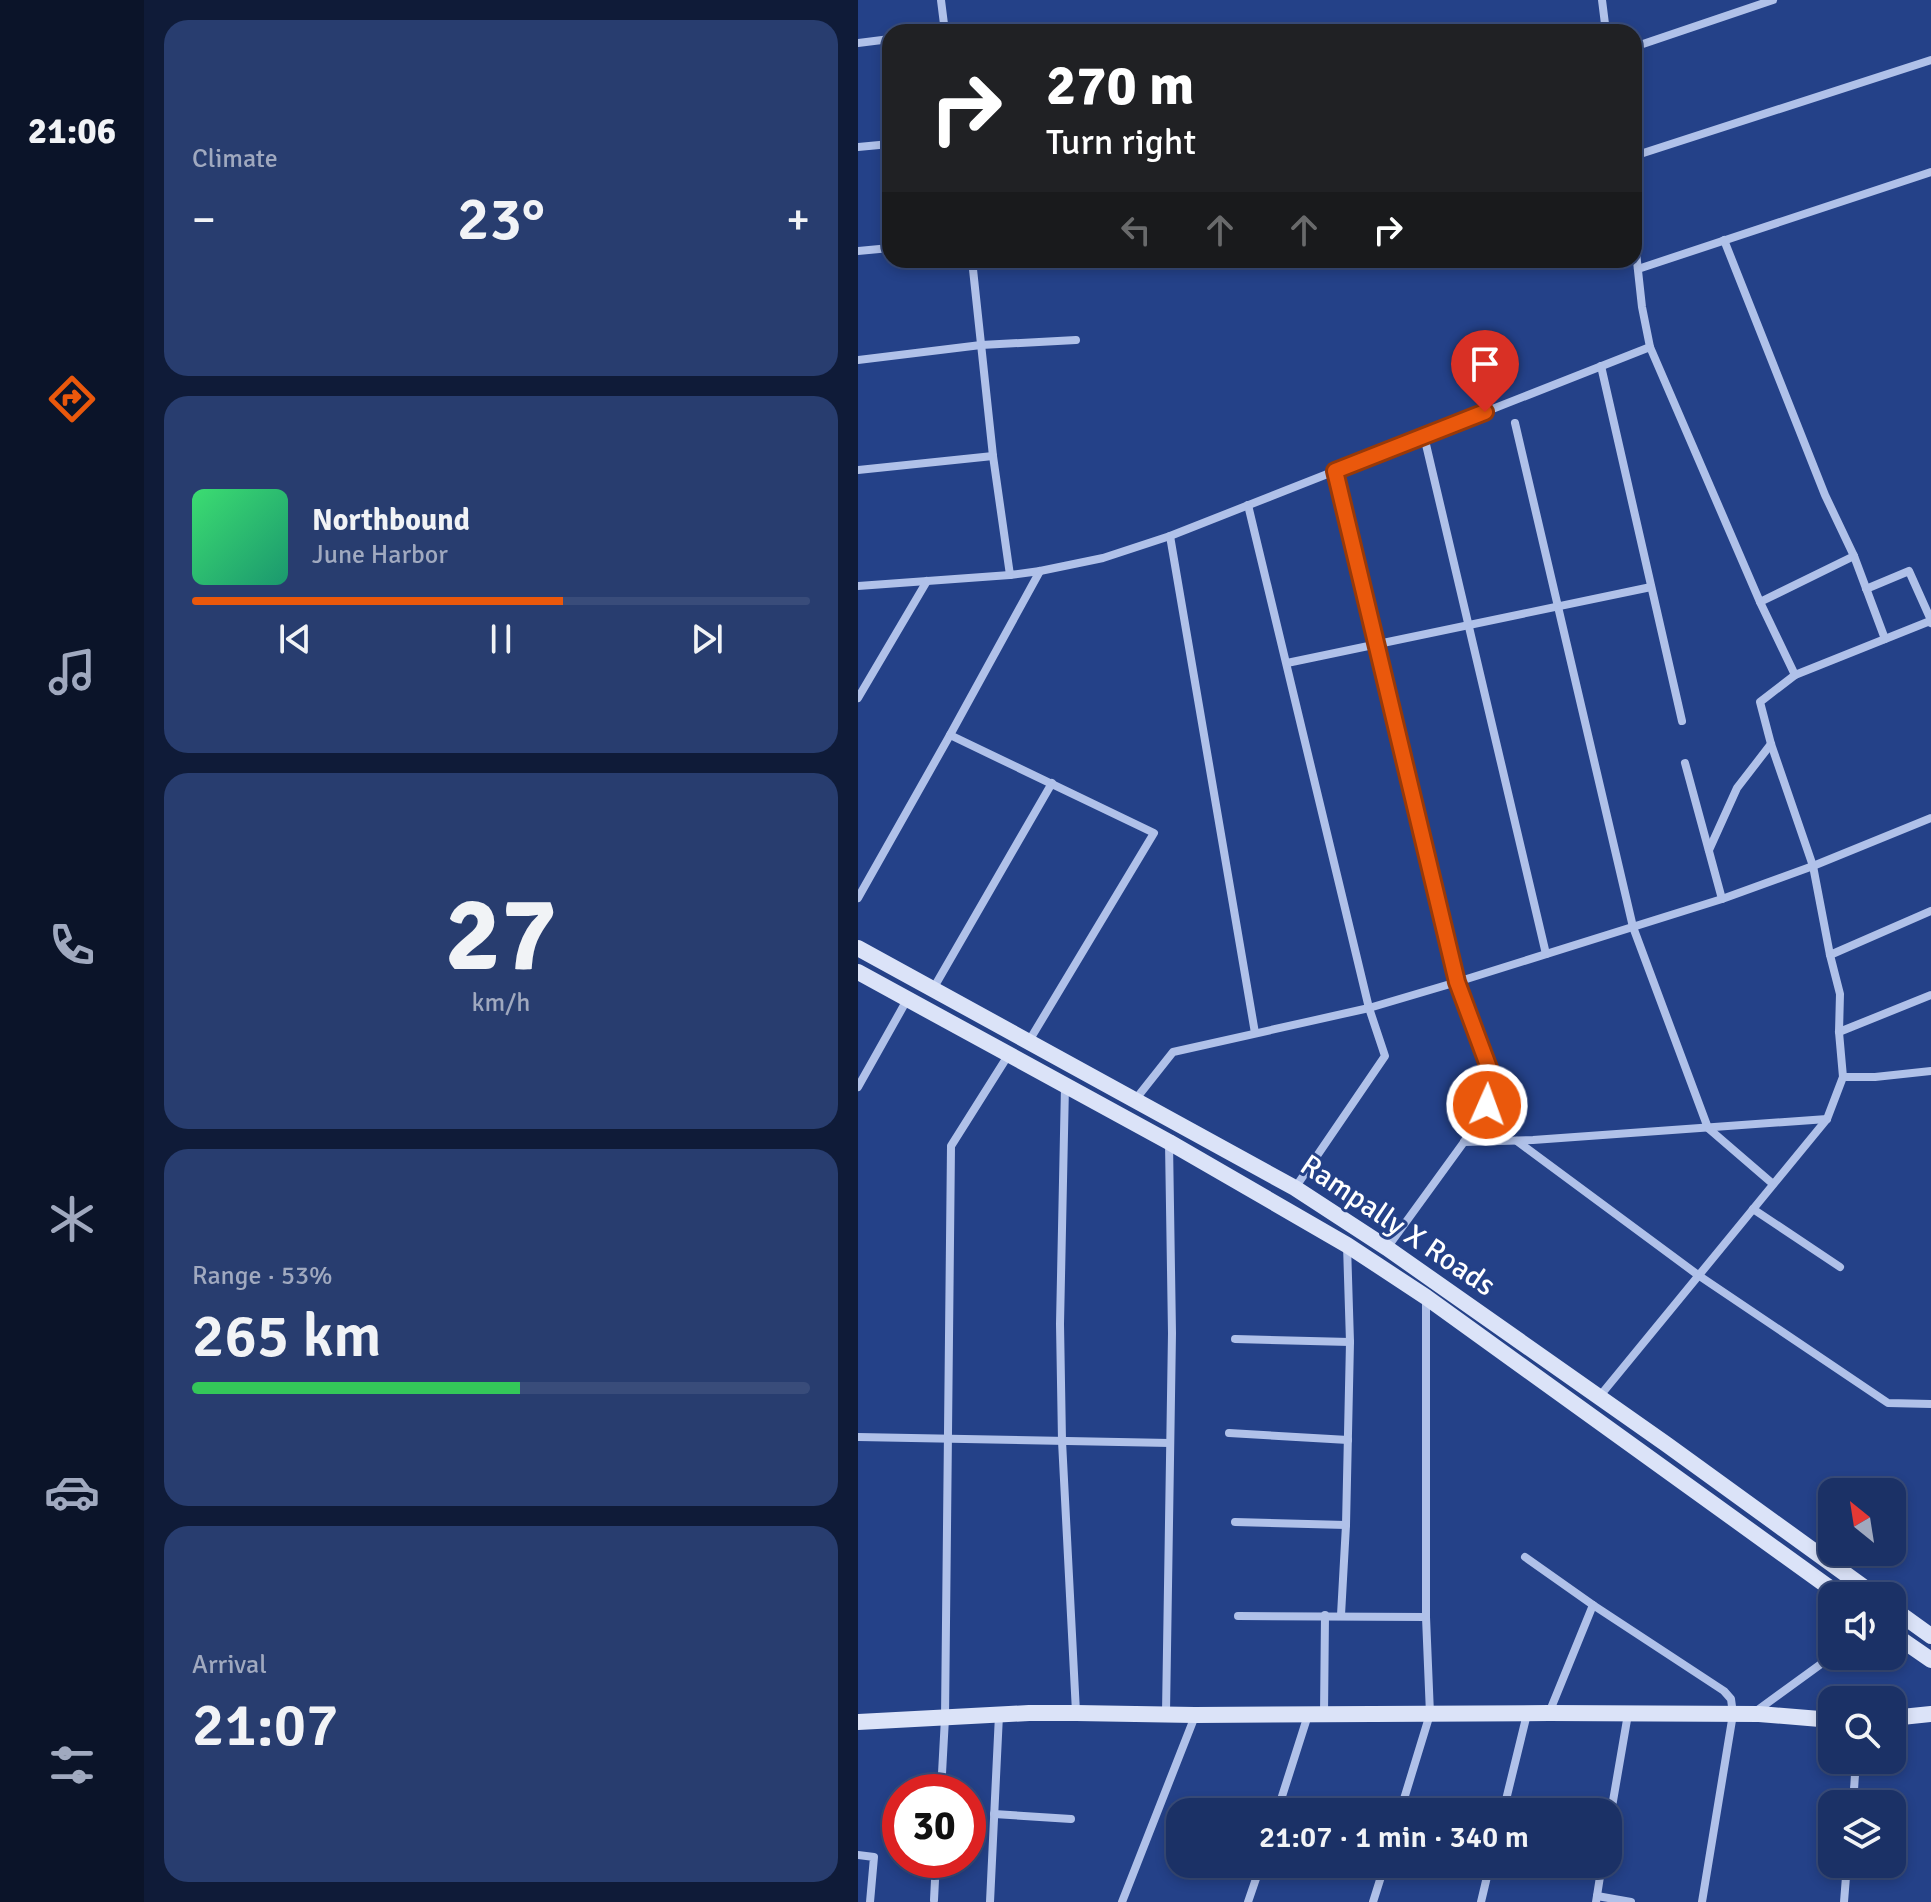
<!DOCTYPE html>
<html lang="en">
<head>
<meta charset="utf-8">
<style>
	body { margin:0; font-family:Signika,sans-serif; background:#283d6f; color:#f1f3f6; height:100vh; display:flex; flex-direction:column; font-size:30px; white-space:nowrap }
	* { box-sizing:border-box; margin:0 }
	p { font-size:26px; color:#a0a9bf }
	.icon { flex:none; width:44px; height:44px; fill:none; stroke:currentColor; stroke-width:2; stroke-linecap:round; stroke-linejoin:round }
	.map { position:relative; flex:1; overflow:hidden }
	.drawer { display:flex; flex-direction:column; gap:20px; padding:20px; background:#0f1b38; width:714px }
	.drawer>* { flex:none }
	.banner { position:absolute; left:24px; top:24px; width:760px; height:244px; border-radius:24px; box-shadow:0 4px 12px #0003,0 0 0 2px #394c7a; background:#202124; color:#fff; overflow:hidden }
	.needle { width:52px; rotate:330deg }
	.buttons { position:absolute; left:960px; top:1478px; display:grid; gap:16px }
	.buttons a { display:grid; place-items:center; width:88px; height:88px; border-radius:16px; background:#1b3166; box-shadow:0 4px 12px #0003,0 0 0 2px #394c7a; font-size:40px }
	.speed { position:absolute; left:24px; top:1774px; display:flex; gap:16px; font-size:40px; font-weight:700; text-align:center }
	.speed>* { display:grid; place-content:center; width:104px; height:104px; border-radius:50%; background:#1b3166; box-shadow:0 4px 12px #0003,0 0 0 2px #394c7a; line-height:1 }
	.speed .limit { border:12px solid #d22; background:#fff; color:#111 }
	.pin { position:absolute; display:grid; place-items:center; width:68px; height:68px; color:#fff; margin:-82px -34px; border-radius:50% 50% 50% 0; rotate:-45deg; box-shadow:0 0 8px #0007 }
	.pin .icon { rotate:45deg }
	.me { position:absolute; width:88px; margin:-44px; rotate:2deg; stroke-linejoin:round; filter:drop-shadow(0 0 6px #0008) }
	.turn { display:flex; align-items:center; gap:28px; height:168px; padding:0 32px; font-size:36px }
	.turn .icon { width:104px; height:104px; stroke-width:2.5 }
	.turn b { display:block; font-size:56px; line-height:68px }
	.lanes { display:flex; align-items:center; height:76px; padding:0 32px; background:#0003; justify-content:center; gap:40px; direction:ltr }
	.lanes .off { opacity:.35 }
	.big { font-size:60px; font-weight:600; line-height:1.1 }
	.drawer .card { flex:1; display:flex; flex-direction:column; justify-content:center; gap:12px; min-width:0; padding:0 28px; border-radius:24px; background:#283d6f }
	.drawer .dial { align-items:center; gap:0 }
	.dial b { font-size:104px; line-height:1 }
	.song { display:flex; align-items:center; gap:24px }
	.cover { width:96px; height:96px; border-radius:12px; background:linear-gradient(135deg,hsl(140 70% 55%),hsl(160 70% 35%)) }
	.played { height:8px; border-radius:4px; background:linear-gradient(90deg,#ea580c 60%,#394c7a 60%) }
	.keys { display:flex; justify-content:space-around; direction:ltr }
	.heat { display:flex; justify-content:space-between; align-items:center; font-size:44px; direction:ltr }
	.charge { height:12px; border-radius:6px; background:linear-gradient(90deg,#34c759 53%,#394c7a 0) }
	.trip { position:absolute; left:308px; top:1798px; width:456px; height:80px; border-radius:24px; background:#1b3166; box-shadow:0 4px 12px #0003,0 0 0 2px #394c7a; font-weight:600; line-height:80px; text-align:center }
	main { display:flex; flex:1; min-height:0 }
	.dock { display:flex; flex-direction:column; width:144px; justify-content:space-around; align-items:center; background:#0b1429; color:#a0a9bf }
	.dock .icon { width:56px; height:56px }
	.dock .on { color:#ea580c }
	.dock b { font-size:36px; color:#f1f3f6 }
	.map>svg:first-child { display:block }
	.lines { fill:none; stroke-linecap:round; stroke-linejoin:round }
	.street { stroke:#b0c1e9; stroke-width:8 }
	.secondary { stroke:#dbe3f8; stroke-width:16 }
	.route-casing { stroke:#983908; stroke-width:20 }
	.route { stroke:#ea580c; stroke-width:14 }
	.labels { text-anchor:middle; stroke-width:6; stroke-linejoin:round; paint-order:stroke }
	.street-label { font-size:30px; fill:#fff; stroke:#244188 }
</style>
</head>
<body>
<main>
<nav class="dock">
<b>21:06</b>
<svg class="icon on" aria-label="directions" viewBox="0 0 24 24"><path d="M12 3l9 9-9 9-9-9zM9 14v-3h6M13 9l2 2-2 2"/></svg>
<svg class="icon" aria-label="music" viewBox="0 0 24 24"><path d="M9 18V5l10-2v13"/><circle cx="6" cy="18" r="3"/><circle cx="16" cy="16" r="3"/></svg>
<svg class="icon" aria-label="phone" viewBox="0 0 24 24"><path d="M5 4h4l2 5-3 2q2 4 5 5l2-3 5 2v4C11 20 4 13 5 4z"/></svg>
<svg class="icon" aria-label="climate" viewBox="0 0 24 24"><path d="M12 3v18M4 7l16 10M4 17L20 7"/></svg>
<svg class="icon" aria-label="car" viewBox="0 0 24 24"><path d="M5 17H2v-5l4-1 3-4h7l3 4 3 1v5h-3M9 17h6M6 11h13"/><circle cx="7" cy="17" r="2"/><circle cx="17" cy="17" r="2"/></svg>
<svg class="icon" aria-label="filters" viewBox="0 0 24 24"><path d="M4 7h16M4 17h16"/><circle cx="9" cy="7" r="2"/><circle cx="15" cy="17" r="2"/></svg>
</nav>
<section class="drawer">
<div class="card"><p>Climate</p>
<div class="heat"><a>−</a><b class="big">23°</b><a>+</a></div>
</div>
<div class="card">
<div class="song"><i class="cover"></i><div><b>Northbound</b><p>June Harbor</p></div></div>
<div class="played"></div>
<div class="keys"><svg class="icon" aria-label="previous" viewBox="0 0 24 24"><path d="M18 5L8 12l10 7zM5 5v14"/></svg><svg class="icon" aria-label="pause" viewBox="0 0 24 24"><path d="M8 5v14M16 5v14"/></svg><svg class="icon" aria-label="next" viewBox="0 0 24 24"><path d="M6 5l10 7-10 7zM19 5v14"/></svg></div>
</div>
<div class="card dial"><b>27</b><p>km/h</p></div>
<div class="card"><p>Range · 53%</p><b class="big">265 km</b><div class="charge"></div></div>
<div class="card"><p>Arrival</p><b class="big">21:07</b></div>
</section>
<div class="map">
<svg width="1073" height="1902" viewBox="0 0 1073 1902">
	<rect width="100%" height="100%" fill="#244188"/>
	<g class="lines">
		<g class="street">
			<polyline points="83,0 87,32"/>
			<polyline points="744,0 748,32"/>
			<polyline points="111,32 192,28"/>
			<polyline points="0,43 32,39"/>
			<polyline points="776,47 915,0"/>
			<polyline points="0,147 32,144"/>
			<polyline points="776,156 1073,60"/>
			<polyline points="776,234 784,307 792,347 902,602 937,675 1072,621 1073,623"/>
			<polyline points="866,240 967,495 996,556 1027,639"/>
			<polyline points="0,251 32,248"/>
			<polyline points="114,260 135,456 152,575 182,571 245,558 312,536 792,347"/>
			<polyline points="780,269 1073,172"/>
			<polyline points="0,360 123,345 218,340"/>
			<polyline points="743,366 824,721"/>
			<polyline points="657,423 775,927 850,1128 915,1184"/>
			<polyline points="566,436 688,954"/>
			<polyline points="0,470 135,456"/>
			<polyline points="477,471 599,982 631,1068 635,1084 629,1105 606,1142 529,1248"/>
			<polyline points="390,505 511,1008 527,1056 437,1188"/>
			<polyline points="312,536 397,1033"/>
			<polyline points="0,586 152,575"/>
			<polyline points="1008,589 1051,571 1073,620"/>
			<polyline points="902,602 996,556"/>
			<polyline points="429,663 793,587"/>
			<polyline points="0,698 69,581"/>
			<polyline points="92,735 296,833 171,1041"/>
			<polyline points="827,763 864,899"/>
			<polyline points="851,850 879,788 913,744"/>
			<polyline points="0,898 92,735 182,571"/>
			<polyline points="972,955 1073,911"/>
			<polyline points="75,989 194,783"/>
			<polyline points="981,1032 1073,995"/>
			<polyline points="985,1077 1017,1077 1073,1071"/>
			<polyline points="207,1086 202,1324 204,1441 218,1712"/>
			<polyline points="0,1087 50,998"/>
			<polyline points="277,1100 315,1052 511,1008 599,982 864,899 955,866 1073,818"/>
			<polyline points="659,1141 840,1275 1030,1403 1073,1404"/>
			<polyline points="606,1142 675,1140 969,1119"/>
			<polyline points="895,1209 982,1267"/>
			<polyline points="377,1339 492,1342"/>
			<polyline points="741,1397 969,1119 985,1077 981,1032 982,994 972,955 955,866 913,744 902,702 937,675"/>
			<polyline points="371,1433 490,1440"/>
			<polyline points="0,1437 312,1443"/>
			<polyline points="377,1522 488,1525"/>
			<polyline points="667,1557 735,1605 866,1691 873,1699 875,1714 844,1902"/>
			<polyline points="483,1615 488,1525 492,1342 489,1245"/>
			<polyline points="380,1616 568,1617"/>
			<polyline points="897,1712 974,1656"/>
			<polyline points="308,1713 314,1333 311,1143"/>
			<polyline points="691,1713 735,1605"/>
			<polyline points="466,1714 467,1615"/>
			<polyline points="83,1792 87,1718 93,1146 151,1054"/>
			<polyline points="995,1804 998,1760"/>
			<polyline points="419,1812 450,1715"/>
			<polyline points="542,1812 572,1714 568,1617 568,1297"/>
			<polyline points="645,1812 669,1714"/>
			<polyline points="136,1814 213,1819"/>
			<polyline points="750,1830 770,1714"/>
			<polyline points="0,1855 16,1857 12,1902"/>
			<polyline points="739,1896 773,1902"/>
			<polyline points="76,1900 78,1860"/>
			<polyline points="132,1902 141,1715"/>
			<polyline points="264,1902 337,1716"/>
			<polyline points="390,1902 403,1864"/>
			<polyline points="515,1902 527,1864"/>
			<polyline points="623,1902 632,1864"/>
			<polyline points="738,1902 744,1864"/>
			<polyline points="986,1902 989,1864"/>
		</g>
		<g class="secondary">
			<polyline points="0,948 437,1188 529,1248 808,1444 1018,1596"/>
			<polyline points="0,972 311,1142 489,1245 568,1297 983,1596"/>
			<polyline points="1034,1608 1073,1636"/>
			<polyline points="1034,1633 1073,1660"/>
			<polyline points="1034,1718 1073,1714"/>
			<polyline points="0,1722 171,1713 218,1713 337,1715 691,1713 901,1714 974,1720"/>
		</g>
	</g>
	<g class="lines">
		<g class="route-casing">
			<polyline id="route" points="627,412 477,471 599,982 631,1068 635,1084 629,1105"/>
		</g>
		<use href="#route" class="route"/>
	</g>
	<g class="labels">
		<g class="street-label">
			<text transform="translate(540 1225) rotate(34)" y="10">Rampally X Roads</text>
		</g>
	</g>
</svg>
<div class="buttons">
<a><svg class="needle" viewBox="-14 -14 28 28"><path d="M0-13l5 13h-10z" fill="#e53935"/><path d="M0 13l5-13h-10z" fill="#a0a9bf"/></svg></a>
<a><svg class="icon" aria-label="sound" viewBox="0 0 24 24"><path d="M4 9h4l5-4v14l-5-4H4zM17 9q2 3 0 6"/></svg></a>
<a><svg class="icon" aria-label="search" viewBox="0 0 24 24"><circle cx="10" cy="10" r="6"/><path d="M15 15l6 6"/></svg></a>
<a><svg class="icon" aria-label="layers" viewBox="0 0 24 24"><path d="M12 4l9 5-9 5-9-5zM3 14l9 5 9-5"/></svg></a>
</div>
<div class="speed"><div class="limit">30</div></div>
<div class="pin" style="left:627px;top:412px;background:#d93025"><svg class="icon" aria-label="arrive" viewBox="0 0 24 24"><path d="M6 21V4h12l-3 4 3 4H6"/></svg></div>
<svg class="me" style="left:629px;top:1105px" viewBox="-20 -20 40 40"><circle r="17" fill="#ea580c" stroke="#fff" stroke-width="3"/><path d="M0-11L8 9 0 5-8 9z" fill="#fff"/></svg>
<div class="trip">21:07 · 1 min · 340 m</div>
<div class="banner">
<div class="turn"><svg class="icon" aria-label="right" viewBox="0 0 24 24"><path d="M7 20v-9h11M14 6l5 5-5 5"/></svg><div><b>270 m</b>Turn right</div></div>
<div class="lanes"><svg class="icon off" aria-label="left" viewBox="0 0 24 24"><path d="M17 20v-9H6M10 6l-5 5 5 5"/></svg><svg class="icon off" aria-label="ahead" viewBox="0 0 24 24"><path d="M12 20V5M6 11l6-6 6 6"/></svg><svg class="icon off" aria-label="ahead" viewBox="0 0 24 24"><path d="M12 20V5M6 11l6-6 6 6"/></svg><svg class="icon" aria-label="right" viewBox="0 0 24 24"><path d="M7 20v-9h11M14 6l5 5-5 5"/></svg></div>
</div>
</div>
</main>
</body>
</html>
